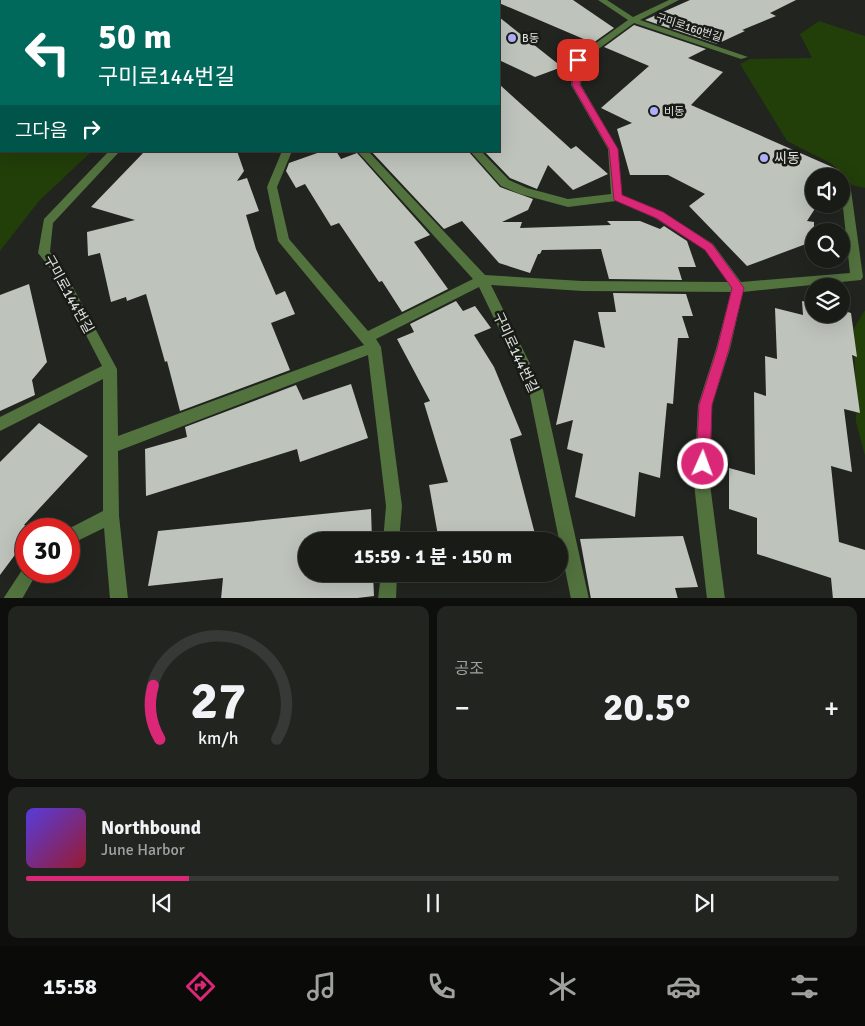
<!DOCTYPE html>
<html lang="ko">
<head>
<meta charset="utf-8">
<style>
	body { margin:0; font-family:Signika,"Noto Sans KR",sans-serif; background:#222420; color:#f1f3f6; height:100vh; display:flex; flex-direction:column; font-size:19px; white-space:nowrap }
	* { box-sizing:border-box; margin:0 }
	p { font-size:16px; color:#9fa1a1 }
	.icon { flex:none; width:28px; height:28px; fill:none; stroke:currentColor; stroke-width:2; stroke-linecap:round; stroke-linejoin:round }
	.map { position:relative; height:598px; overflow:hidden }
	.details { display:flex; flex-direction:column; gap:8px; padding:8px; background:#0e0f0d; flex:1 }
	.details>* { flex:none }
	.banner { position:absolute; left:0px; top:0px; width:500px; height:152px; box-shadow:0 5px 20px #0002,0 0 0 1px #373936; background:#00695c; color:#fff; overflow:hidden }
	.buttons { position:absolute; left:805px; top:168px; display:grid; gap:10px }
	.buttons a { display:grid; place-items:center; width:45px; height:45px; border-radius:50%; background:#191b17; box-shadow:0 5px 20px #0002,0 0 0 1px #373936; font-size:25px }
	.speed { position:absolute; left:15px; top:518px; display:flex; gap:10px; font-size:25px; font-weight:700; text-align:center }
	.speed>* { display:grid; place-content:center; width:65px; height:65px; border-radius:50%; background:#191b17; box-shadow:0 5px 20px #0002,0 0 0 1px #373936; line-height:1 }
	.speed .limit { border:8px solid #d22; background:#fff; color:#111 }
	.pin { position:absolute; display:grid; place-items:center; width:42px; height:42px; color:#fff; margin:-21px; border-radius:10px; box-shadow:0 2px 8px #0006 }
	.me { position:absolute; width:55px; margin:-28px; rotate:2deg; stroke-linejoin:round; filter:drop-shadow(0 0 4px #0008) }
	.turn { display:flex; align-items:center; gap:18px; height:105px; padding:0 15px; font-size:22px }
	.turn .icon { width:65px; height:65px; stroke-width:2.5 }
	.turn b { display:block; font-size:35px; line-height:42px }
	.then { display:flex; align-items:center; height:48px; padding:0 15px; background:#0003; gap:10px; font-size:19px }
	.big { font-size:38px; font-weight:700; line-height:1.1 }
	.details .widget { flex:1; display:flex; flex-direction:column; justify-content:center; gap:8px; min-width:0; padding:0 18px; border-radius:10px; background:#222420 }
	.details .dial { align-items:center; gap:0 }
	.dial svg { height:130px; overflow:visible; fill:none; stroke:#373936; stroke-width:7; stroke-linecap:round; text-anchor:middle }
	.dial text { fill:#f1f3f6; stroke:none }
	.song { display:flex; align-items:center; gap:15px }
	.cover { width:60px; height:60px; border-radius:8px; background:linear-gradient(135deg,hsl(250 70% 55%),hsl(350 70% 35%)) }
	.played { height:5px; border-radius:2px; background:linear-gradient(90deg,#db2777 20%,#373936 20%) }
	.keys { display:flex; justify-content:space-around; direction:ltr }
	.heat { display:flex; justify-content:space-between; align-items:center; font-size:28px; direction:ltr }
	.details .tiles { flex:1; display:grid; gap:8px; grid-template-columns:1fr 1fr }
	.widget:last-child { grid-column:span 2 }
	.trip { position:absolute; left:298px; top:532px; width:270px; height:50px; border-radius:25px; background:#191b17; box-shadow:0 5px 20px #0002,0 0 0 1px #373936; font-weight:700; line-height:50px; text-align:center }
	.dock { display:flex; height:80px; justify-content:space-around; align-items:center; background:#0a0b09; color:#9fa1a1 }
	.dock .icon { width:35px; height:35px }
	.dock .selected { color:#db2777 }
	.dock b { font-size:22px; color:#f1f3f6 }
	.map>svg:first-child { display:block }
	.green { fill:#223e09 }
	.building { fill:#bec3bc }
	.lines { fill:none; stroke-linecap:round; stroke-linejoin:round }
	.minor { fill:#52723e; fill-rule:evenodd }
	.route { fill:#db2777; stroke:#8e194d }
	.poi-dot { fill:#afaefa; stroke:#181b16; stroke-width:2 }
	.labels { text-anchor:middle; stroke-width:5; stroke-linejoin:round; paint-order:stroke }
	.far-street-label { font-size:11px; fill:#dee0dd; stroke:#181b16 }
	.far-poi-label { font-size:11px; fill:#dee0dd; stroke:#181b16; text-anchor:start }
	.poi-label { font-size:14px; fill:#dee0dd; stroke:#181b16; text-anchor:start }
	.street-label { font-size:14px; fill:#dee0dd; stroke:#181b16 }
</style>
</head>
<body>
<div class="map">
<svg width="865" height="599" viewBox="0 0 865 599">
	<rect width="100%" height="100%" fill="#21241f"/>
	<g class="green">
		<polygon points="819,21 865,36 865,188 852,185 832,164 787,141 740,64 750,59 812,58 800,34"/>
		<polygon points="0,33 1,151 92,151 39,201 0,251"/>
		<polygon points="865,310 865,456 856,422 854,328"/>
	</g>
	<g class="building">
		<polygon points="492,0 573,0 614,28 593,43"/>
		<polygon points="690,0 796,0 770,13 776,16 742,30 745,31 717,44 645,20"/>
		<polygon points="499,17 562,67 535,77 499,60"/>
		<polygon points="634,25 706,49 688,58 723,72 691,105 839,170 836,176 814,176 814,204 818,204 807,221 814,222 814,241 747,266 689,206 705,194 668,175 630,175 617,129 632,123 601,108 649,66 604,47"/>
		<polygon points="499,84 571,149 576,146 608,174 573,190 548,165 537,189 510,178 484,151 499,151"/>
		<polygon points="145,151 237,151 244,171 237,181 247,178 259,211 246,215 256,249 276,295 285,291 295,314 271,323 290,370 180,411 167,361 165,362 146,294 127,301 126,297 111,302 100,253 88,256 87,232 135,220 91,207"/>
		<polygon points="323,151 336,151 341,159 357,153 430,235 414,242 448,289 402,312 382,281 379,282 339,223 331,226 305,184 296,188 286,171 289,163"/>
		<polygon points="371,151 468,151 500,187 533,199 528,210 502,222 522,222 520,228 611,225 607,221 640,221 660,229 664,226 687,241 696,267 678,267 682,280 609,279 601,249 542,250 540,254 538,254 530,273 499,263 462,221 444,229"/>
		<polygon points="29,284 47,362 32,380 35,395 0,411 0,295"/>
		<polygon points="613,293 686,294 693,316 682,316 689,338 678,338 673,404 667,403 660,478 639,472 635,517 575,497 583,454 567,449 573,420 556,425 574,340 605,348 598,312 616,312"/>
		<polygon points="456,301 463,311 475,306 491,328 474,335 494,367 522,435 510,439 535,534 498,541 439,541 429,485 448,482 424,403 430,401 397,339 414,332 410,324"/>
		<polygon points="802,301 814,304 814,314 841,314 841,310 851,313 857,357 852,355 860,413 844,409 852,472 831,466 839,542 865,550 865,599 833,599 831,578 757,554 757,518 729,509 729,468 755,475 754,392 766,396 765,356 777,359 775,308 803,315"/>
		<polygon points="351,384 368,438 300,462 297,449 146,496 145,449 187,437 185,427 296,385 303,400"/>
		<polygon points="39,423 88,456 24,525 32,529 26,529 26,540 0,575 0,462"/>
		<polygon points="371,509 372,541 306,541 306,574 373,574 374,596 349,599 221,599 223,578 148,586 158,531"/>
		<polygon points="683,536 698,587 675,588 678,599 591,599 580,539"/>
	</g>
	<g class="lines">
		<g class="minor">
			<polygon points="178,0 187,0 188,1 179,1"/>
			<polygon points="598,0 607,0 633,17 669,0 679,0 640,20 748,57 741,59 634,23 582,61 581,85 618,149 622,195 663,212 713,244 741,282 850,273 841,189 846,186 851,190 863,277 861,280 743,292 730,349 712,405 710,484 725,599 707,599 694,484 698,405 716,349 731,292 582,291 491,285 543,390 589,599 571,599 529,391 479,287 376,339 381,347 402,506 399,541 383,541 386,506 368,355 118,451 119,516 128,599 110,599 104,528 69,545 68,529 103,511 103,379 0,431 0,417 102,366 54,273 38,253 44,219 109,151 120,151 53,223 50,252 62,267 117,369 118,436 364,345 278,241 267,187 282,151 292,151 277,187 289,239 368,331 473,279 357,151 368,151 485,275 582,281 728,282 705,250 655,218 616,201 568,207 520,194 501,186 470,151 481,151 509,180 527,188 568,199 611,194 608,149 571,85 575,58 628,20"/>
			<polygon points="26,564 26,571 38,571 22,599 3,599"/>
			<polygon points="381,574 397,574 396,599 378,599"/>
		</g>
	</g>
	<polygon class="route" points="575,58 582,60 580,85 618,149 622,195 663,212 712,244 744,288 729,349 712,405 710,464 708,469 703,471 698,469 696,464 699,405 717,349 732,288 705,250 656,218 614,200 609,149 572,85"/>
	<g class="poi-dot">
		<circle cx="512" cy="38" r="5"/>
		<circle cx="654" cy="111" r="5"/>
		<circle cx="764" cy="158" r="5"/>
	</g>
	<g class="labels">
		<g class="far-street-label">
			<text transform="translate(689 27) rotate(18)" y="4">구미로160번길</text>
		</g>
		<g class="far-poi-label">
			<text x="522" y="42">B동</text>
			<text x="664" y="115">비동</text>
		</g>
		<g class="poi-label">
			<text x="774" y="163">씨동</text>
		</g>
		<g class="street-label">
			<text transform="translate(69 294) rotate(61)" y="5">구미로144번길</text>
			<text transform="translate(516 352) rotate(65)" y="5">구미로144번길</text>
		</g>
	</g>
</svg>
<div class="buttons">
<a><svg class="icon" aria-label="sound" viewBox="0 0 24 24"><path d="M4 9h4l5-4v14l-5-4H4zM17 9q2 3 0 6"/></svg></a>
<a><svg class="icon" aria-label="search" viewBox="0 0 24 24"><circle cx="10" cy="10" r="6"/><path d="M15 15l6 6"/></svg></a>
<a><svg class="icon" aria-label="layers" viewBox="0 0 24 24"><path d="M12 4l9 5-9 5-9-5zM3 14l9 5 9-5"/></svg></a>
</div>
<div class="speed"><div class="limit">30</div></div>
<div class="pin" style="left:578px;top:60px;background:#d93025"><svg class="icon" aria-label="arrive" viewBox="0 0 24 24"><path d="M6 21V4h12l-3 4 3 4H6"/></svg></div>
<svg class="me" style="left:703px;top:464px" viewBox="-20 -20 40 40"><circle r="17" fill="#db2777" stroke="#fff" stroke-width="3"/><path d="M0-11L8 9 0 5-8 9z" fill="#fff"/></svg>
<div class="trip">15:59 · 1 분 · 150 m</div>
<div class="banner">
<div class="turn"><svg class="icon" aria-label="left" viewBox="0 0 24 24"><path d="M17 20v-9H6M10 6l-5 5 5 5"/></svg><div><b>50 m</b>구미로144번길</div></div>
<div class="then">그다음<svg class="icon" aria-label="right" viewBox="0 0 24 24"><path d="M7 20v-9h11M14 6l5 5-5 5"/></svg></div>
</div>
</div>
<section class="details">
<div class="tiles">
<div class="widget dial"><svg viewBox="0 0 100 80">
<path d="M14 69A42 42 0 1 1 86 69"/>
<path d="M14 69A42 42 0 0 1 10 36" stroke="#db2777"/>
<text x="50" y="56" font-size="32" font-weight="700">27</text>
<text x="50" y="72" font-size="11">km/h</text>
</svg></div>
<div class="widget"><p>공조</p>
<div class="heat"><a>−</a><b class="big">20.5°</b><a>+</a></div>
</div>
<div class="widget">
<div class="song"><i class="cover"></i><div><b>Northbound</b><p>June Harbor</p></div></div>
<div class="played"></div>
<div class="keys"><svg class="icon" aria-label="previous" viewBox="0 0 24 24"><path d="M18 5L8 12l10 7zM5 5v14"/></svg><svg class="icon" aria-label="pause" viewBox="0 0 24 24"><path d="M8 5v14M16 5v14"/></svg><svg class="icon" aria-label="next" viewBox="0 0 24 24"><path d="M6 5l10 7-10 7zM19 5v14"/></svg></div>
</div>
</div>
</section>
<nav class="dock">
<b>15:58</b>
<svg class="icon selected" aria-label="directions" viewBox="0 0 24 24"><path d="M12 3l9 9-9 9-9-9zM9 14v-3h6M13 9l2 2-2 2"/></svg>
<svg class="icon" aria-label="music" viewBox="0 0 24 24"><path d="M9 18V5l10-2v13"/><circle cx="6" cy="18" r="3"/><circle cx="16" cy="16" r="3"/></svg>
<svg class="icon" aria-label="phone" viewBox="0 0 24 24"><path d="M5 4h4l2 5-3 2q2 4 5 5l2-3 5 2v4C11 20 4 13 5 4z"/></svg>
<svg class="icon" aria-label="climate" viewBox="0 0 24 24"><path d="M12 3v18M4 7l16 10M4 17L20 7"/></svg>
<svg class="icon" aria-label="car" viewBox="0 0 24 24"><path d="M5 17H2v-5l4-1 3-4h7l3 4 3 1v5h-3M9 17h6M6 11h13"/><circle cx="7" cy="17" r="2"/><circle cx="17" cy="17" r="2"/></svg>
<svg class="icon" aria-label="filters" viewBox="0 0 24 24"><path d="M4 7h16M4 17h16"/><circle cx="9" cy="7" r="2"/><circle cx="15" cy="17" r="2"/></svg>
</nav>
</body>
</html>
